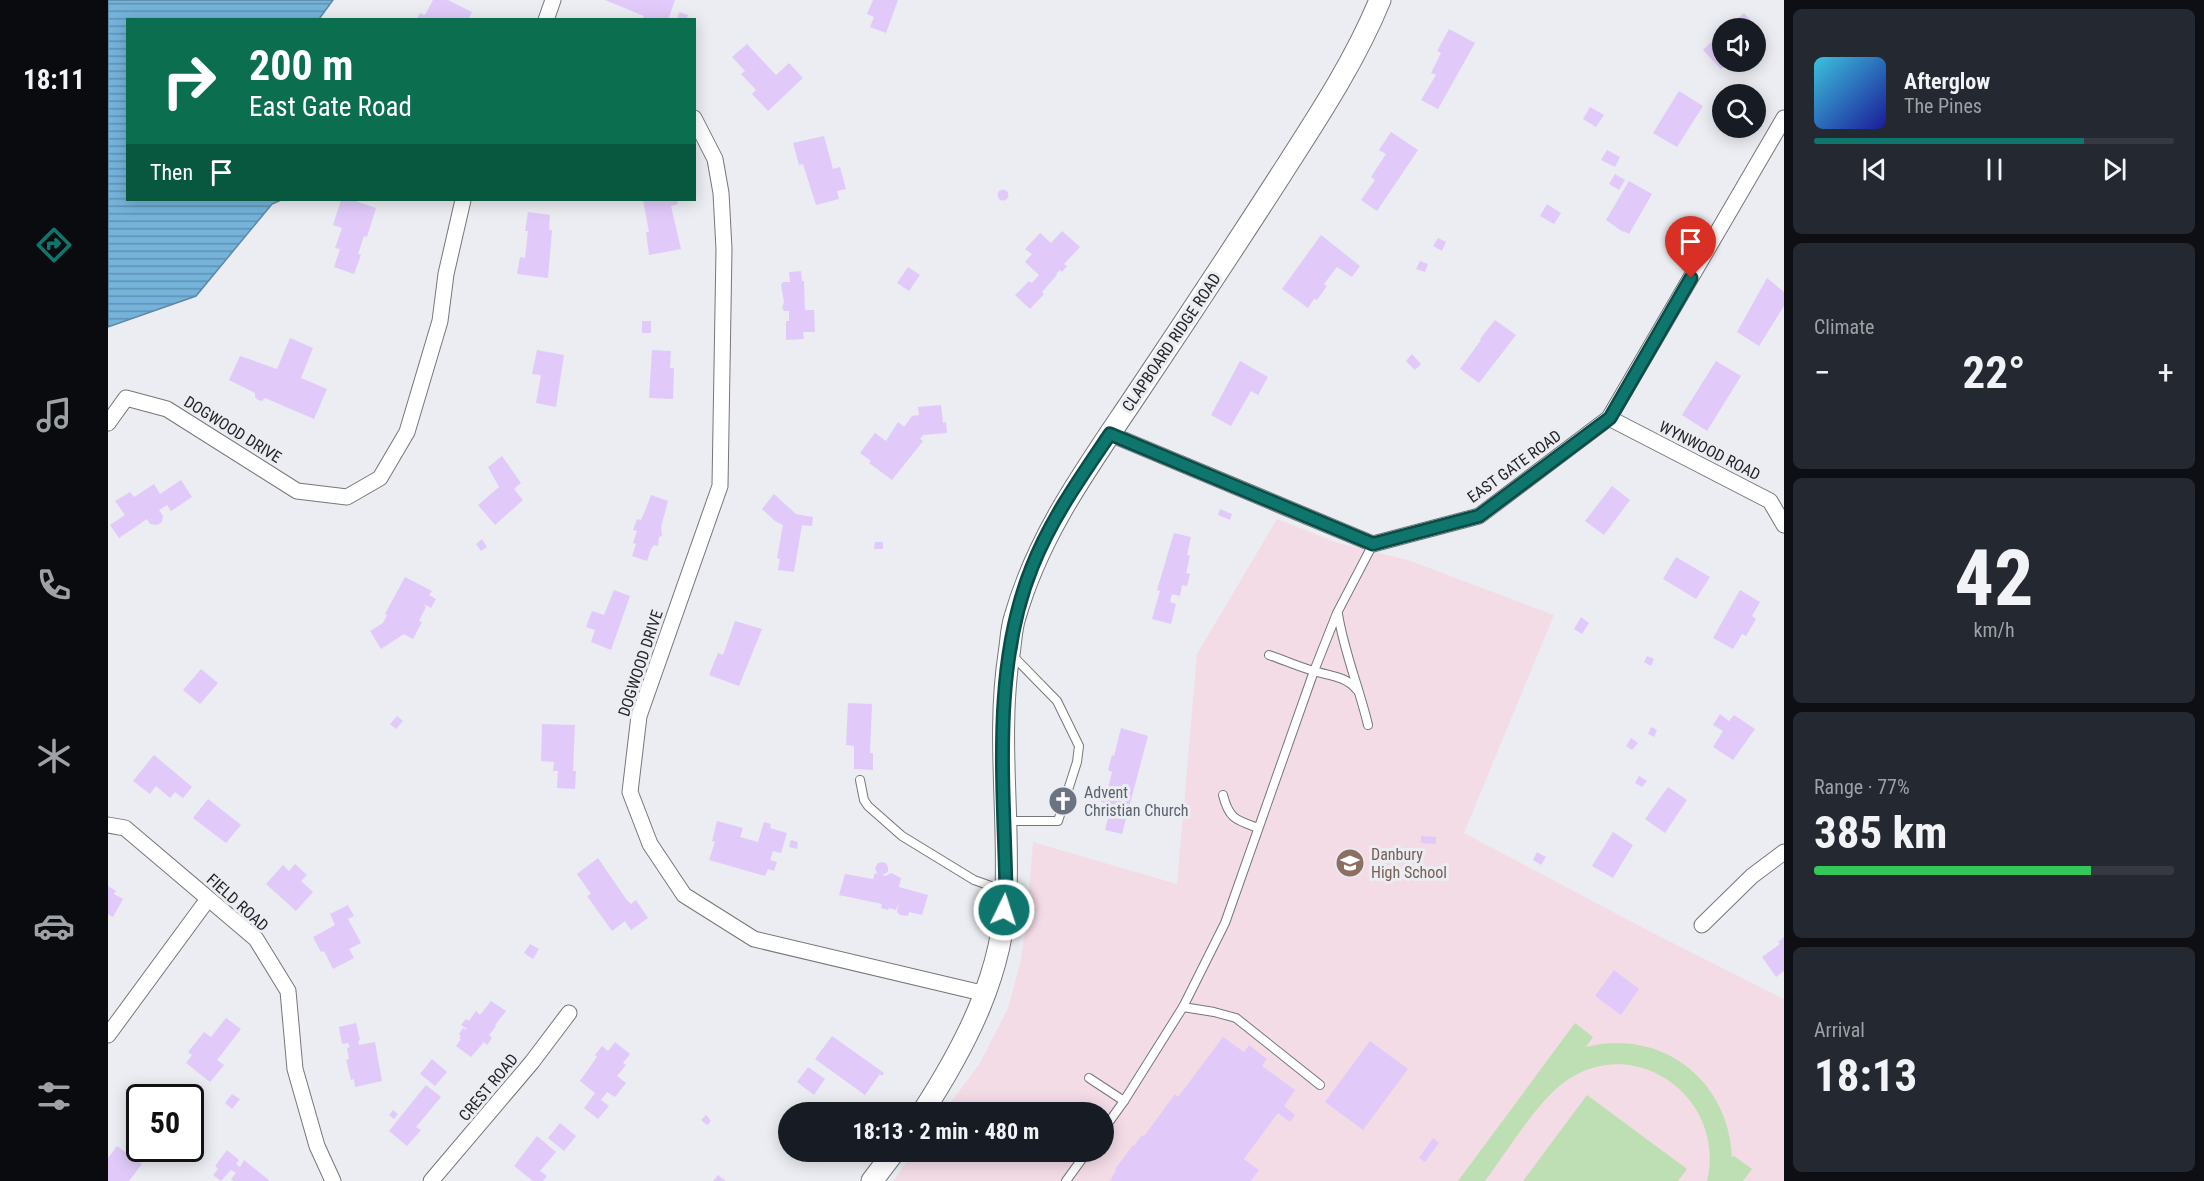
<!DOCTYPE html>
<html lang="en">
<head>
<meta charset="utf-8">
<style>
	body { margin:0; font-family:"Roboto Condensed",sans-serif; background:#242831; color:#f1f3f6; height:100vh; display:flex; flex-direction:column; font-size:22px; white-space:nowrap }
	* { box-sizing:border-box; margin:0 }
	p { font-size:20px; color:#9ea1a6 }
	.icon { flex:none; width:33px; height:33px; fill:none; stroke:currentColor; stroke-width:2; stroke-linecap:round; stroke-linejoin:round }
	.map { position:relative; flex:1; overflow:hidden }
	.sheet { display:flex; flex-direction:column; gap:9px; padding:9px; background:#0d0f14; width:420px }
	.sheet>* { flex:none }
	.hud { position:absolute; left:18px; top:18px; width:570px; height:183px; border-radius:0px; box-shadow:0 3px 15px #0003; background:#0b6e4f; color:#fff; overflow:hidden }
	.tools { position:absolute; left:1604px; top:18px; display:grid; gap:12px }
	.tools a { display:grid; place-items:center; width:54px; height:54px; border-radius:50%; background:#171b24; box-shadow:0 3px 15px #0003; font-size:30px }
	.speed { position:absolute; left:18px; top:1084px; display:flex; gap:12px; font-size:30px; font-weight:700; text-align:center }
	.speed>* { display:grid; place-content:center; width:78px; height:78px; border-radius:50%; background:#171b24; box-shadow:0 3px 15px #0003; line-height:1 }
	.speed .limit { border:3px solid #111; border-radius:9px; background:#fff; color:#111 }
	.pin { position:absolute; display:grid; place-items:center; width:51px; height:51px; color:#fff; margin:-62px -26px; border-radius:50% 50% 50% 0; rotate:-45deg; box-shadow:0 0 6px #0007 }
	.pin .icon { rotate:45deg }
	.me { position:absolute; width:66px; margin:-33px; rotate:4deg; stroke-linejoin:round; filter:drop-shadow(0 0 4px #0008) }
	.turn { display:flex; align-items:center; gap:21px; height:126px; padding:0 24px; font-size:27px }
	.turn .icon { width:78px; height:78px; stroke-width:2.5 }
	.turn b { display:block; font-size:42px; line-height:51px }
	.then { display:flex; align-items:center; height:57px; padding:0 24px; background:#0003; gap:12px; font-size:22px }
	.big { font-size:45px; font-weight:700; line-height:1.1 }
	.sheet .widget { flex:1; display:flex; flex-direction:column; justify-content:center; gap:9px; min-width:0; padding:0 21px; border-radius:9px; background:#242831 }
	.sheet .dial { align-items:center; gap:0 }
	.dial b { font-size:78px; line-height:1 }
	.song { display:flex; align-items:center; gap:18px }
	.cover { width:72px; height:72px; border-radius:9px; background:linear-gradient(135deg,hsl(190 70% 55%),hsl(240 70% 35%)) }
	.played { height:6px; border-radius:3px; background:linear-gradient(90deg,#0f766e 75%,#363941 75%) }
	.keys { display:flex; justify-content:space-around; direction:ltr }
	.heat { display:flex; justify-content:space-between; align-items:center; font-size:33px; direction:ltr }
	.charge { height:9px; border-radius:4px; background:linear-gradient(90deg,#34c759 77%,#363941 0) }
	.trip { position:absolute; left:670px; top:1102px; width:336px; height:60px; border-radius:30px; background:#171b24; box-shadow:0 3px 15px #0003; font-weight:700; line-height:60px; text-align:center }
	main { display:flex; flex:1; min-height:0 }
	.tabs { display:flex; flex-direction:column; width:108px; justify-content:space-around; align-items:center; background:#090b0e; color:#9ea1a6 }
	.tabs .icon { width:42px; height:42px }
	.tabs .on { color:#0f766e }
	.tabs b { font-size:27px; color:#f1f3f6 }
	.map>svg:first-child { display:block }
	.education { fill:#f4dce7 }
	.pitch { fill:#bedfb3 }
	.water { fill:url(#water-rules); stroke:#5c88a5; stroke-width:1.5 }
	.building { fill:#e1cafa }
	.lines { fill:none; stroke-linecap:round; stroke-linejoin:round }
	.service-casing { stroke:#75777b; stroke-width:10 }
	.minor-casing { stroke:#75777b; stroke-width:17 }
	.secondary-casing { stroke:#75777b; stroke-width:23 }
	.service { stroke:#fff; stroke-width:8 }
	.minor { stroke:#fff; stroke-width:15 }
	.secondary { stroke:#fff; stroke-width:21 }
	.route-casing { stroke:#0a4d48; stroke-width:15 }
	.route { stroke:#0f766e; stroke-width:10 }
	.labels { text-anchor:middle; stroke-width:6; stroke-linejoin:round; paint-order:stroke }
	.street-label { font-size:16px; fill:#232426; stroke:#ebedf2 }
	.worship-label { font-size:16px; fill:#5b616d; stroke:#ebedf2; text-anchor:start }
	.education-label { font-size:16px; fill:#785e54; stroke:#ebedf2; text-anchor:start }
</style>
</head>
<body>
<main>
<nav class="tabs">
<b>18:11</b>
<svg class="icon on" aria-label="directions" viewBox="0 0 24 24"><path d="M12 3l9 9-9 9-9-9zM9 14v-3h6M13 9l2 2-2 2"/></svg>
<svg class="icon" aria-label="music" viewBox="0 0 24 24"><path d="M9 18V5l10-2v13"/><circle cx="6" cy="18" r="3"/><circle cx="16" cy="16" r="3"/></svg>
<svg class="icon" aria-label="phone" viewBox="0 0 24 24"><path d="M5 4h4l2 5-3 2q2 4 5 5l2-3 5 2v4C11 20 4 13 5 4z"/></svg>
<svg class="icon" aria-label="climate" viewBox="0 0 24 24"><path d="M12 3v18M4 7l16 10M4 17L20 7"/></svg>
<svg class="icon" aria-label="car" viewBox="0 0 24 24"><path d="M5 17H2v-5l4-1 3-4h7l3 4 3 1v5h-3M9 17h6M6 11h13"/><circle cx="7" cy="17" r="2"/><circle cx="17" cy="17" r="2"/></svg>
<svg class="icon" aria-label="filters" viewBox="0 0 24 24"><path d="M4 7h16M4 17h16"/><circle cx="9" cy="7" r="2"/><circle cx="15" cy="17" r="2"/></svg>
</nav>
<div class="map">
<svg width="1676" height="1181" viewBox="0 0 1676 1181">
	<defs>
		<pattern id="water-rules" width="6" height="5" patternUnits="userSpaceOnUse" patternTransform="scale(1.5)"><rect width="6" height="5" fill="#75b3db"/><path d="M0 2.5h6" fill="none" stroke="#6091b1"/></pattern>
	</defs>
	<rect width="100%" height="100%" fill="#ebedf2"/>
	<polygon class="education" points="1169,519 1230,543 1300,560 1446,615 1356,833 1545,933 1676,999 1676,1181 785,1181 806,1152 996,1152 996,1113 835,1113 872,1063 900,1008 912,964 918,926 925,842 1069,884 1089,654"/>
	<g class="pitch">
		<path d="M 1467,1023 L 1485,1037 L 1478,1047 C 1553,1028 1621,1080 1624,1157 L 1626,1156 L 1644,1169 L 1635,1181 L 1599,1181 C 1619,1099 1528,1032 1458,1081 C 1430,1100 1398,1153 1377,1181 L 1350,1181 Z"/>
		<polygon points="1479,1095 1579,1169 1570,1181 1415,1181"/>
	</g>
	<polygon class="water" points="0,0 225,0 211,19 20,20 20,200 173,200 164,204 88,296 0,327"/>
	<g class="building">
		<polygon points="325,0 340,0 364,12 360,20 308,20 312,13 317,15"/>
		<polygon points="497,0 567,0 560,20 534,20 536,16"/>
		<polygon points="765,0 790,0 778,33 762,27 766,17 759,14"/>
		<polygon points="571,12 580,15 578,20 569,20"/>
		<polygon points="1636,13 1654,33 1647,39 1647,28 1618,28"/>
		<polygon points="1341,29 1367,43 1330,109 1313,100 1328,75 1323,73 1333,53 1329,51"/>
		<polygon points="1614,32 1614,62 1622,62 1613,69 1595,50"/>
		<polygon points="639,44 668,75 681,63 695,78 660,111 644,94 648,90 633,74 637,71 624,57"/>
		<polygon points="1571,91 1595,106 1569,147 1545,133"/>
		<polygon points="1482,107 1496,115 1488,127 1475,119"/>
		<polygon points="1283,132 1310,150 1269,211 1253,200 1267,180 1263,177 1278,154 1271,150"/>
		<polygon points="716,136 725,169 732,167 738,189 729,191 731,199 708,205 695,164 691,165 685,143"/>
		<polygon points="1499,150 1512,157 1507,167 1493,160"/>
		<polygon points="1507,174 1517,180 1511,190 1501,184"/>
		<polygon points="1521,181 1544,194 1521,234 1516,231 1515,232 1498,220"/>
		<circle cx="895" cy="195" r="5.5"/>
		<polygon points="233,200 245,200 268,208 259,237 256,236 250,254 253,255 246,274 226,267 232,249 227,248 234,228 225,225"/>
		<polygon points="535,200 569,200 570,204 563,206 573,249 541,255 538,232 541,232"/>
		<polygon points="1439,204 1453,213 1446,224 1432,216"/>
		<polygon points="420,212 442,215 441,230 444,230 440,278 409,274 412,257 417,258 420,231 417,231"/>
		<polygon points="954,231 972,247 956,264 959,266 954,272 952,270 948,274 949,275 934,292 936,294 922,309 907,295 921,281 924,283 931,275 917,262 924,254 917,249 932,233 943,243"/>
		<polygon points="1213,235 1252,266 1244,277 1229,267 1216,284 1219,286 1209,300 1206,299 1200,308 1174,289"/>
		<polygon points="1330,238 1338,242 1334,251 1325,246"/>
		<polygon points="1312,261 1320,264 1317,272 1308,269"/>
		<polygon points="800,267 812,275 801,291 789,283"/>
		<polygon points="693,271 694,281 696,281 697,310 706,310 707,332 695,332 696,339 678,340 678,321 681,321 681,311 676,311 674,308 676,302 673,285 675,282 682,282 681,272"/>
		<polygon points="1659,278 1676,292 1676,306 1651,346 1629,332"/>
		<polygon points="1387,320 1408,335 1371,383 1352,369 1373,340 1372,339"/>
		<rect x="534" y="321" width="9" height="12"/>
		<polygon points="182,338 205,348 193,378 219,389 206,419 157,398 154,401 150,400 147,397 147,393 121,380 132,356 169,369"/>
		<polygon points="429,350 456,355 448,407 428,403 433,375 424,374"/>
		<polygon points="544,350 563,351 562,368 566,368 565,399 541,398"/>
		<polygon points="1304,354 1313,364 1307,370 1298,361"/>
		<polygon points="1132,361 1160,377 1150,395 1143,391 1123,426 1103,415"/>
		<polygon points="1608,361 1633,376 1599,431 1574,415"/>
		<polygon points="833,405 835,423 838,422 839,433 815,435 812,439 815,441 784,480 761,463 763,461 752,453 767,433 778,441 790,422 796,427 804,416 811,415 810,407"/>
		<polygon points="394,456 413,483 406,489 415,500 387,525 370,505 391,487 380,467"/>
		<polygon points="73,480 84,497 63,511 59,505 51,510 55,516 54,522 49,525 42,524 39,519 11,538 2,525 17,515 7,501 22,492 26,497 46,484 52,494"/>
		<polygon points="1504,486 1522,500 1496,535 1477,521"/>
		<polygon points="666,494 688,514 705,517 704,526 694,525 686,572 670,570 672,559 669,558 675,525 667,521 654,509"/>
		<polygon points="543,495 560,501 553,527 554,536 551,537 550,546 546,545 543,549 539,561 524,556 528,544 525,543 529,531 525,530 529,519 533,520 537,511"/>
		<polygon points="1112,509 1124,514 1122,520 1110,515"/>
		<polygon points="1066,533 1083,537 1079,555 1082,556 1078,573 1082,574 1079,586 1074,585 1072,596 1064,594 1062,602 1068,604 1063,624 1044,619 1052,591 1049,590"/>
		<polygon points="374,539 379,547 373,551 368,544"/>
		<polygon points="767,542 775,542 775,549 766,549"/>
		<polygon points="1568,557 1602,577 1588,599 1555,579"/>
		<polygon points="297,577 324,591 321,595 328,599 323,608 316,604 318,607 311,621 314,622 305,639 296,634 273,649 262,631 275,623 279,615 277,614"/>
		<polygon points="506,590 522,596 503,650 483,642 487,630 478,627 484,611 496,615"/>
		<polygon points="1632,590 1652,602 1644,616 1648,619 1638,636 1634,634 1625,649 1605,638"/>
		<polygon points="1473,617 1481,623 1474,634 1466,629"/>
		<polygon points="627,621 654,629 631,686 601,675 610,653 615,655"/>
		<polygon points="1539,656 1546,659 1543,666 1536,662"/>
		<polygon points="93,669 110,683 92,704 75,690"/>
		<polygon points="740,703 764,704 762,753 765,753 765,770 746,769 746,746 738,745"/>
		<polygon points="1612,714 1621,721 1626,715 1647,729 1625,760 1605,747 1615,731 1605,725"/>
		<polygon points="289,716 295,721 288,729 282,724"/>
		<polygon points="434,724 467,725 465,771 468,771 467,789 449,788 450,771 445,771 446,762 433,761"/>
		<polygon points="1543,727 1549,730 1546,737 1540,734"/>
		<polygon points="1013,728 1040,736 1014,834 997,830 1003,804 993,802 996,791 999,792 1004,772 1000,770 1004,755 1006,756"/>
		<polygon points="1523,738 1530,743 1524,750 1518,746"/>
		<polygon points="46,755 84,787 75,798 67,792 62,798 48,786 42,794 25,781"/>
		<polygon points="1531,776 1539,781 1534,787 1527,783"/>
		<polygon points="1560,787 1579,800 1557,833 1537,819"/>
		<polygon points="100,799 133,825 118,843 85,818"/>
		<polygon points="609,821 635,828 632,837 650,842 656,822 663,824 662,828 679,833 673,853 665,851 662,860 669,862 666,871 660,869 657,876 601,860 607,842 604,841"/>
		<polygon points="1505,832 1525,845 1505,878 1484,866"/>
		<polygon points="1313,836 1328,837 1328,844 1313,843"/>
		<polygon points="683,840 690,842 689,849 681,847"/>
		<polygon points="1429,852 1438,857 1433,865 1425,860"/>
		<polygon points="490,858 518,899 523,904 528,900 540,918 523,930 517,921 504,931 479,896 483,894 469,874"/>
		<polygon points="773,862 778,863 780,867 780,872 774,875 778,876 783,873 793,878 791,887 820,895 814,915 801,912 800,916 792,915 789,912 791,903 788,910 781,908 780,910 773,908 774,904 731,895 737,874 765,879 767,873 770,874 767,869 769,864"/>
		<polygon points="187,864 199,875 193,881 205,892 188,911 158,884 175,865 181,871"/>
		<polygon points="0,886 8,891 6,894 15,899 5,917 0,914"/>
		<polygon points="240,905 246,916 240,919 253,943 241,949 246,958 225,969 216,951 213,952 205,937 227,925 222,914"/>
		<polygon points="1676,937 1676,971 1668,977 1654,957 1672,944 1670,942"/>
		<polygon points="422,944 431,949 425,959 416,953"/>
		<polygon points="1506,970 1531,989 1513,1015 1487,996"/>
		<polygon points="383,1001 398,1011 387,1025 388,1026 381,1035 384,1038 379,1045 376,1042 363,1057 348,1046 353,1039 351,1038 353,1036 351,1034 355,1028 358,1030 359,1029 353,1025 358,1019 361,1021 368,1011 372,1015"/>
		<polygon points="118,1018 133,1029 109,1060 116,1065 102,1082 78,1063 84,1055 80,1052 96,1032 103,1037"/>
		<polygon points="248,1023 252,1040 250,1041 251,1045 267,1042 274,1081 247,1087 246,1079 243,1080 238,1060 241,1059 239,1048 242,1047 240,1043 234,1044 231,1027"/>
		<polygon points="724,1036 776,1073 774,1076 772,1074 757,1095 707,1059"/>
		<polygon points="1115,1037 1136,1052 1141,1045 1159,1059 1154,1066 1187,1090 1176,1106 1187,1115 1182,1122 1170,1113 1136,1159 1151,1170 1143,1181 1002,1181 1008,1170 1007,1169 1025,1145 1026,1146 1033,1136 1037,1135 1067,1094 1070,1097"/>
		<polygon points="1262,1041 1300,1069 1255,1130 1217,1102"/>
		<polygon points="507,1042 522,1054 515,1063 518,1065 509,1076 518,1083 507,1097 499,1092 493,1100 501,1106 490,1119 476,1108 487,1093 472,1081 489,1057 487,1055 494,1046 500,1051"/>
		<polygon points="324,1059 339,1072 327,1086 312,1074"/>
		<polygon points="700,1067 717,1079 706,1095 689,1082"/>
		<polygon points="53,1085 70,1098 43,1098"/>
		<polygon points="318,1085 333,1097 308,1127 313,1130 299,1146 281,1131"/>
		<polygon points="124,1094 132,1099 124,1109 117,1103"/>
		<polygon points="82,1106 92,1113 82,1125"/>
		<polygon points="285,1110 290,1114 286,1119 281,1115"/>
		<polygon points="598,1115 603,1121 599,1125 593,1120"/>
		<polygon points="452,1123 468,1136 456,1151 440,1138"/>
		<polygon points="429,1136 448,1152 432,1171 439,1176 435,1181 425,1181 406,1166"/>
		<polygon points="1325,1138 1331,1143 1317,1162 1311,1158"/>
		<polygon points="9,1146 34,1164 21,1181 0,1181 0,1158"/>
		<polygon points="119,1150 131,1160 128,1164 132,1167 136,1160 162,1181 126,1181 123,1179 128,1173 123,1170 113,1181 105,1175 110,1169 107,1166"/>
		<polygon points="610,1175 618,1181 605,1181"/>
	</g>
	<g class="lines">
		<g class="service-casing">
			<g id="service">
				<path d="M 1230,614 C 1236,652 1251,687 1260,725"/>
				<path d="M 1161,655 C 1176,660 1191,667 1206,671 C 1222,676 1238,676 1249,690"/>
				<polyline points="752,780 756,800 760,806 794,836 866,880 897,891"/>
				<path d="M 1115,795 C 1121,819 1128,820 1150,828"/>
				<polyline points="899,821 950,821 969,762 971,746 949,701 904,655"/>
				<polyline points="1075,1007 1106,1012 1128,1018 1212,1085"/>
				<polyline points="981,1078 1016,1101"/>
				<polyline points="996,1129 1016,1101 1075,1007 1117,923 1206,671 1229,613 1265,544"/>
				<polyline points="958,1181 979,1152"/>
			</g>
		</g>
		<g class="minor-casing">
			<g id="minor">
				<polyline points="438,20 445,0"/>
				<polyline points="586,118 607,159 613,193 616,249 612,486 531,716 522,792 542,844 576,895 646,939 878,994"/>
				<polyline points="1501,418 1662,501 1676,525"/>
				<polyline points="0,423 18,398 59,409 189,491 239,497 272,478 299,432 332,321 338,274 355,200"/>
				<polyline points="1002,434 1265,544 1371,516 1501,418 1676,118"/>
				<polyline points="0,825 17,828 148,939 180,991 187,1069 209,1146 225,1181"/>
				<polyline points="1594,925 1644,876 1676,852"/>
				<polyline points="0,1035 100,899"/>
				<polyline points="323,1181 424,1062 461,1013"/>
			</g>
		</g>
		<g class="secondary-casing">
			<g id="secondary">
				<path d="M 814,1113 C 858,1045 896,972 898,890 C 901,811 889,732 901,654 C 903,642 903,629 907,617 C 930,536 977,471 1024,401 C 1075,325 1125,249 1174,173 C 1210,117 1247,61 1272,0"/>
				<polyline points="764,1181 786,1152"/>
			</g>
		</g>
		<use href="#service" class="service"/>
		<use href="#minor" class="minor"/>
		<use href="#secondary" class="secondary"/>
	</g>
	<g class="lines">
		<g class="route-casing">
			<path id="route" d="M 896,910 L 898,892 C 896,784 883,669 924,567 C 943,519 973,477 1002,434 L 1265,544 L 1371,516 L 1502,418 L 1583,278"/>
		</g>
		<use href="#route" class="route"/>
	</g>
	<defs>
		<g id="church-disc" transform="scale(1.5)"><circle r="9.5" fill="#6b7280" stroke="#ebedf2"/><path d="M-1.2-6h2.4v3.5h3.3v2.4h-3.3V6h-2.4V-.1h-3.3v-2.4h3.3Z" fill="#fff"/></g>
		<g id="school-disc" transform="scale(1.5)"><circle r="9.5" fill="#8d6e63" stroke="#ebedf2"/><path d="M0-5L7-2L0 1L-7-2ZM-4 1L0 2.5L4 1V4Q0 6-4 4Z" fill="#fff"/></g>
	</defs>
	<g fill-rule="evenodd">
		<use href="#church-disc" x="955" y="801"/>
		<use href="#school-disc" x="1242" y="863"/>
	</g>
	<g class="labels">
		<g class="street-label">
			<text transform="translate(1063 342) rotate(-56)" y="6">CLAPBOARD RIDGE ROAD</text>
			<text transform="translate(125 429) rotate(32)" y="6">DOGWOOD DRIVE</text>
			<text transform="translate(1602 450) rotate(27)" y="6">WYNWOOD ROAD</text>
			<text transform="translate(1406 466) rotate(-36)" y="6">EAST GATE ROAD</text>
			<text transform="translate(532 663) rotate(-72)" y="6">DOGWOOD DRIVE</text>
			<text transform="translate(130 902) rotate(42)" y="6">FIELD ROAD</text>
			<text transform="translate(380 1087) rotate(-50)" y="6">CREST ROAD</text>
		</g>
		<g class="worship-label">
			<text x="976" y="798">Advent<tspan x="976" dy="18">Christian Church</tspan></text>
		</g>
		<g class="education-label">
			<text x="1263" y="860">Danbury<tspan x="1263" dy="18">High School</tspan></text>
		</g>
	</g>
</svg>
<div class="tools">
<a><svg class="icon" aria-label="sound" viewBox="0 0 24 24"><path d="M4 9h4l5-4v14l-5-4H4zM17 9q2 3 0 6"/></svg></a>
<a><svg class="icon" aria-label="search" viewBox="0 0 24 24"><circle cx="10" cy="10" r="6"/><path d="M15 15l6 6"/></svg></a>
</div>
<div class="speed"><div class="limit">50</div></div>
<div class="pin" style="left:1583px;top:278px;background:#d93025"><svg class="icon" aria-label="arrive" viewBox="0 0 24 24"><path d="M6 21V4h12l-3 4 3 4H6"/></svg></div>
<svg class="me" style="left:896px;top:910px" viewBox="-20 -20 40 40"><circle r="17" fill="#0f766e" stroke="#fff" stroke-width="3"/><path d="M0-11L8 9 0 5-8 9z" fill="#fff"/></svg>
<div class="trip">18:13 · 2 min · 480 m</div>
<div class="hud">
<div class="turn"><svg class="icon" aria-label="right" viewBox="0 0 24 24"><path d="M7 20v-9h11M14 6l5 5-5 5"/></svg><div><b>200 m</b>East Gate Road</div></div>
<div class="then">Then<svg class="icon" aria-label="arrive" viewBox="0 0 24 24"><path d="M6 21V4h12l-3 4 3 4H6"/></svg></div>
</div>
</div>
<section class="sheet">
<div class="widget">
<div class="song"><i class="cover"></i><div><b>Afterglow</b><p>The Pines</p></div></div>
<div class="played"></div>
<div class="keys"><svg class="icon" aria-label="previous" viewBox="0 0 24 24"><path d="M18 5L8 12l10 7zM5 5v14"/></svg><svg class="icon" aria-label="pause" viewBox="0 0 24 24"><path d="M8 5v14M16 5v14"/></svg><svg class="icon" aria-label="next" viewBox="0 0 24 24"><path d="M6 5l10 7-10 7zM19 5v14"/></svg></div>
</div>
<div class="widget"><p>Climate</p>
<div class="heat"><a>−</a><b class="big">22°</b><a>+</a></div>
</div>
<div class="widget dial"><b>42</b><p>km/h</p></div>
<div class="widget"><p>Range · 77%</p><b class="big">385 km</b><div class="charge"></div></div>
<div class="widget"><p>Arrival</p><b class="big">18:13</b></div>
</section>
</main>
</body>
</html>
